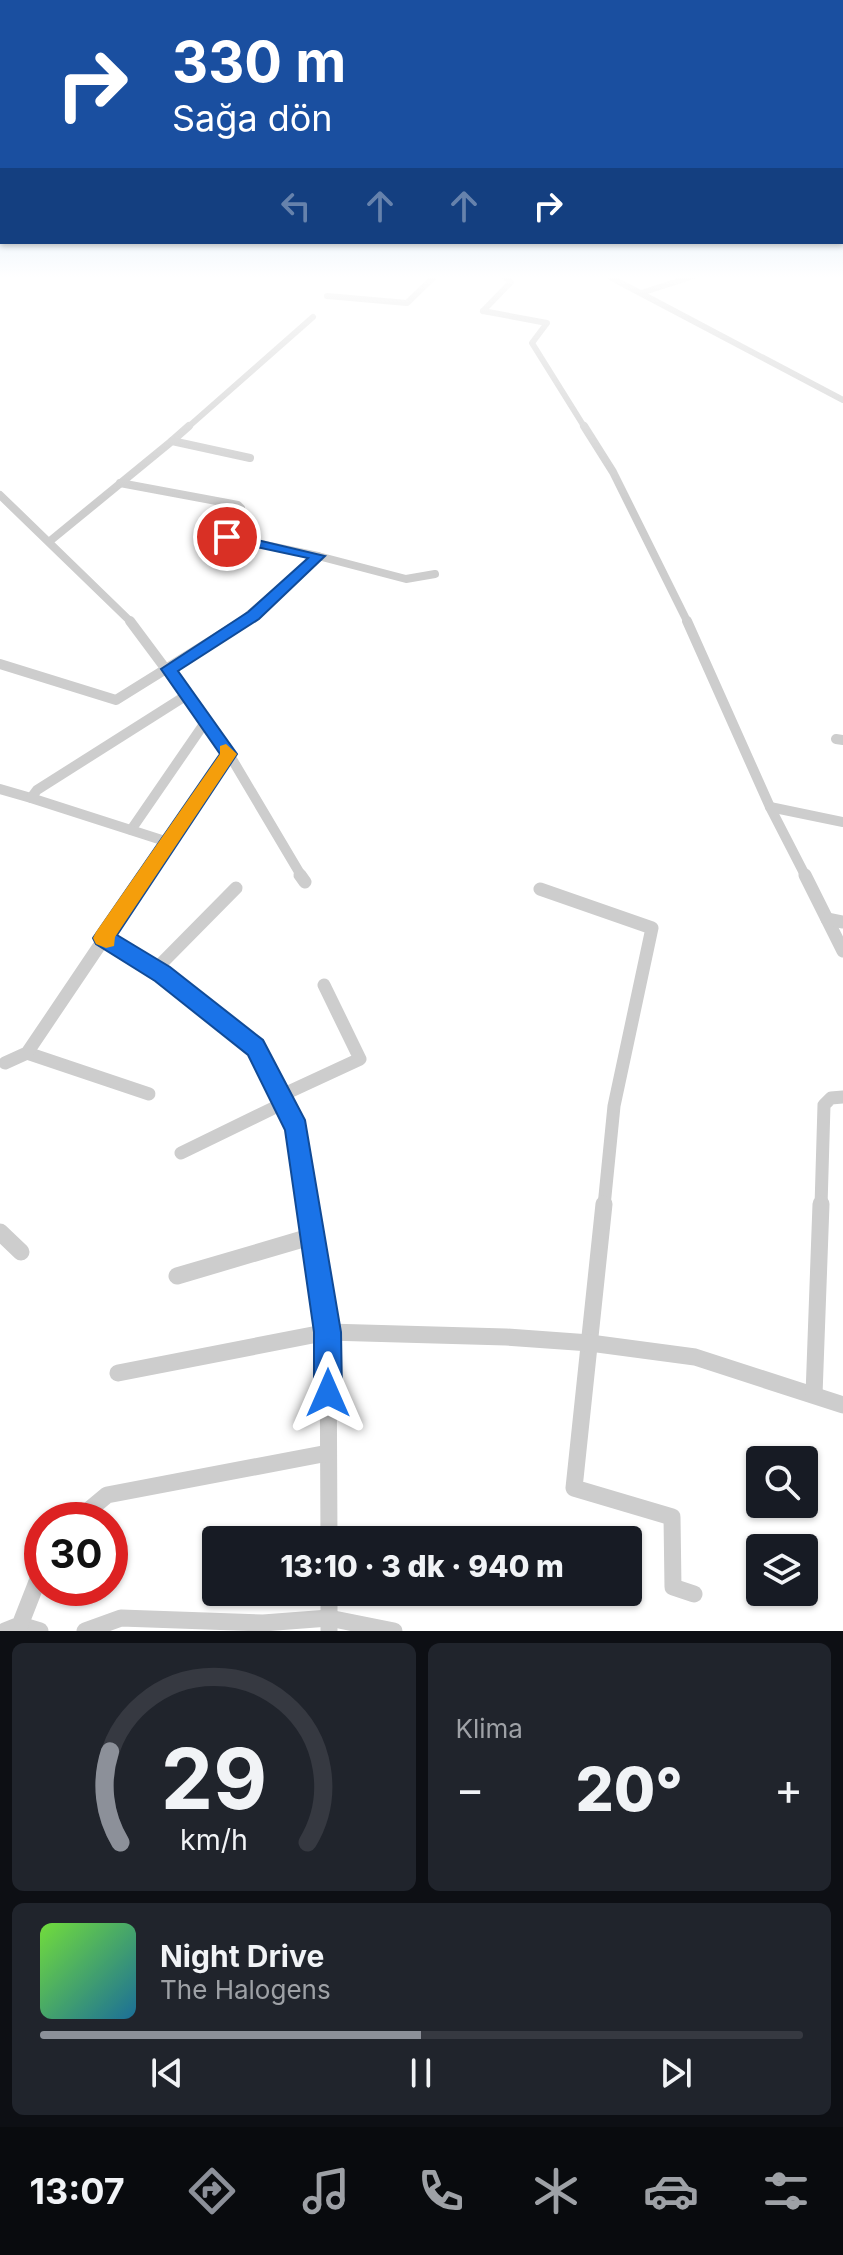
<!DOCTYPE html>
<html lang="tr">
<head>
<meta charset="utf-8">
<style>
	body { margin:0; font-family:Inter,sans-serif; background:#20242c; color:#f1f3f6; height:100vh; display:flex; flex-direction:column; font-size:30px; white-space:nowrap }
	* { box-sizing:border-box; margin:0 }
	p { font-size:26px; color:#9ea1a6 }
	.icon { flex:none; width:44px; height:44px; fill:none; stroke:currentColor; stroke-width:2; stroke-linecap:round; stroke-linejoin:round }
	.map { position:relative; height:1631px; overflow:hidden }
	.sheet { display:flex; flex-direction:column; gap:12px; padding:12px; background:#0d0f14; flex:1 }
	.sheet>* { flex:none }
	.top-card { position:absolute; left:0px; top:0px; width:844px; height:244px; box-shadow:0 2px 6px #0004; background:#1a4fa0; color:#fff; overflow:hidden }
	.controls { position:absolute; left:746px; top:1446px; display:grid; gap:16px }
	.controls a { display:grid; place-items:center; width:72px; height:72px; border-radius:8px; background:#171b24; box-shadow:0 2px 6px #0004; font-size:40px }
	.speed { position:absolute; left:24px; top:1502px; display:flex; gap:16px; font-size:40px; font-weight:700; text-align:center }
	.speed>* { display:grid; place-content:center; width:104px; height:104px; border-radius:50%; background:#171b24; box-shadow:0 2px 6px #0004; line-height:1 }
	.speed .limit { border:12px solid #d22; background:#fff; color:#111 }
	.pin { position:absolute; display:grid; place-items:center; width:68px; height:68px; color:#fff; margin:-34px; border:4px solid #fff; border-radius:50%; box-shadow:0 2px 8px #0007 }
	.me { position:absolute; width:88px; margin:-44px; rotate:0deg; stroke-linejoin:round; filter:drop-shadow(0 0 6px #0008) }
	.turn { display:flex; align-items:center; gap:28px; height:168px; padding:0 40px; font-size:36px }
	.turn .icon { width:104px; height:104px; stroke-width:2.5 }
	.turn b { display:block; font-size:56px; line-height:68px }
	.lanes { display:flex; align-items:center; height:76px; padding:0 40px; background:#0003; justify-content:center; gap:40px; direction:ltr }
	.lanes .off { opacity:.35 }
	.big { font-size:60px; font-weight:800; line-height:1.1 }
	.sheet .tile { flex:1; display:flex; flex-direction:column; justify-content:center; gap:12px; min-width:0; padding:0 28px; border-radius:12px; background:#20242c }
	.sheet .dial { align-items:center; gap:0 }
	.dial svg { height:208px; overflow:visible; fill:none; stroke:#363941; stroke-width:7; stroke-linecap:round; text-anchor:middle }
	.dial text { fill:#f1f3f6; stroke:none }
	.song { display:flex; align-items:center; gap:24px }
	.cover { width:96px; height:96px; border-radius:12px; background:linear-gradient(135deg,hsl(100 70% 55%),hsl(200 70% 35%)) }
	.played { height:8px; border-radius:4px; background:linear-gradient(90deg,#8c9099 50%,#363941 50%) }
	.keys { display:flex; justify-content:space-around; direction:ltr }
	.heat { display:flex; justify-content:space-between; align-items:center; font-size:44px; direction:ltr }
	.sheet .tiles { flex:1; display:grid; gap:12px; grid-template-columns:1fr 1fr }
	.tile:last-child { grid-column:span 2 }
	.trip { position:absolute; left:202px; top:1526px; width:440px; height:80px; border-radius:8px; background:#171b24; box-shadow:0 2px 6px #0004; font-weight:800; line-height:80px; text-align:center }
	.menu { display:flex; height:128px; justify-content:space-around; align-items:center; background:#090b0e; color:#9ea1a6 }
	.menu .icon { width:56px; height:56px }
	.menu .selected { color:#8c9099 }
	.menu b { font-size:36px; color:#f1f3f6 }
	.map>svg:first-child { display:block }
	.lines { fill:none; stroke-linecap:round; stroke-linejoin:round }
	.minor-far4 { stroke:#cdcdcd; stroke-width:6 }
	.minor-far3 { stroke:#cdcdcd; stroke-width:8 }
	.minor-far2 { stroke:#cdcdcd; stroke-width:10 }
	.minor-far1 { stroke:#cdcdcd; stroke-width:13 }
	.minor { stroke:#cdcdcd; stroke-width:17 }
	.route { fill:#1a73e8; stroke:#114b97; stroke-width:2 }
	.slow { fill:#f59e0b }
</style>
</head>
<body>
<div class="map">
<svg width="843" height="1631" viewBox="0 0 843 1631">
	<rect width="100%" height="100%" fill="#fff"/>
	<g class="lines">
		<g class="minor-far4">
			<polyline points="608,276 843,400"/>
			<polyline points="641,293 694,276"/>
			<polyline points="327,296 407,303 435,276"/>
			<polyline points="483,311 547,323 532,343 585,428"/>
			<polyline points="483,311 511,282 504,276"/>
			<polyline points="187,428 313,317"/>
		</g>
		<g class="minor-far3">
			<polyline points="584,426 613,472 688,623"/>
			<polyline points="172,441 189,426"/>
			<polyline points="120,483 238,505 241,508 227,537 318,556 239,623"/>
			<polyline points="0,495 132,623"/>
			<polyline points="50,541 172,441 250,458"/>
			<polyline points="318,556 406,579 435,574"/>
		</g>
		<g class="minor-far2">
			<polyline points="130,621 229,754 146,877"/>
			<polyline points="687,621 770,807 806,877"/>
			<polyline points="0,664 116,700 243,621"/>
			<polyline points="836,739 843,740"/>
			<polyline points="229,754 302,877"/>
			<polyline points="0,789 31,798"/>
			<polyline points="770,807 843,822"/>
			<polyline points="131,830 206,721"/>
			<polyline points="168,842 31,798 37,790 187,695"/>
		</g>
		<g class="minor-far1">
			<polyline points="300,875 305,882"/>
			<polyline points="805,875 843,951"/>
			<polyline points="540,889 652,928 614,1106 604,1206"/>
			<polyline points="827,919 843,922"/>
			<polyline points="103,938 162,974 255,1047 297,1128 309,1206"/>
			<polyline points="155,970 236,888"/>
			<polyline points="27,1053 149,1094"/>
			<polyline points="5,1063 27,1053 147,875"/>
			<polyline points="280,1096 360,1059 324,985"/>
			<polyline points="181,1153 284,1103"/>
			<polyline points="821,1206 824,1105 831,1098 843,1097"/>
		</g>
		<g class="minor">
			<polyline points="309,1204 328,1332 329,1540"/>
			<polyline points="604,1204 574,1488 672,1517 673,1587 694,1594"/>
			<polyline points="0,1232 21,1252"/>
			<polyline points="177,1276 313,1236"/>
			<polyline points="118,1373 328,1332 506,1337 590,1343 695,1357 843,1405"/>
			<polyline points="814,1395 821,1204"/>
			<polyline points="77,1520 107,1495 328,1453"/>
			<polyline points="329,1592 329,1631"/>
			<polyline points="20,1625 40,1631"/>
			<polyline points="5,1631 20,1625 42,1569"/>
			<polyline points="85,1631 121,1618 263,1623 329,1618 394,1631"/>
		</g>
	</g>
	<linearGradient id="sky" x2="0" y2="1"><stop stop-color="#9dc5e9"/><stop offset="0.55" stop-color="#fff"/><stop offset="1" stop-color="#fff" stop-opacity="0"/></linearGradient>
	<rect width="843" height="504" fill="url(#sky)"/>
	<polygon class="route" points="227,533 325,556 259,619 178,671 237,754 117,935 170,967 263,1040 305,1120 341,1332 342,1393 338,1403 328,1407 318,1403 314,1393 314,1332 285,1130 248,1055 155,981 96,944 93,938 220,754 161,669 248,612 308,558 223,540 223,534"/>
	<polygon class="slow" points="226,744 237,754 115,937 114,946 106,948 96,944 93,938 96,932 220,754 220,746"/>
</svg>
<div class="controls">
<a><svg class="icon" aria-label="search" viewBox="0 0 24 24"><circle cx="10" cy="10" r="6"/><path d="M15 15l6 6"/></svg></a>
<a><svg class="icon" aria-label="layers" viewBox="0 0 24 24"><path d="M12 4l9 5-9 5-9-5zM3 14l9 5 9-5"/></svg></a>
</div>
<div class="speed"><div class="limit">30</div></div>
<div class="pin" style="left:227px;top:537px;background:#d93025"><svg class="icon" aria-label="arrive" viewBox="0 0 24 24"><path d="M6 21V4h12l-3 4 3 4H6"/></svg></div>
<svg class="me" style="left:328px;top:1393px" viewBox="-20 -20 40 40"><path d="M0-17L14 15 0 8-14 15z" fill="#1a73e8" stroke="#fff" stroke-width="4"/></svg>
<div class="trip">13:10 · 3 dk · 940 m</div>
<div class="top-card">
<div class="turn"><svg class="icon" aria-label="right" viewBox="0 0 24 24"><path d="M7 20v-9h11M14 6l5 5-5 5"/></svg><div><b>330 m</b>Sağa dön</div></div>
<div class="lanes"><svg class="icon off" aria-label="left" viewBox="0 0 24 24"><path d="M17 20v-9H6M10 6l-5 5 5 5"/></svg><svg class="icon off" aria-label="ahead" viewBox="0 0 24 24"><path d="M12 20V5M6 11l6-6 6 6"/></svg><svg class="icon off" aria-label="ahead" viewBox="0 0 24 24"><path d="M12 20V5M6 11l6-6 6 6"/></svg><svg class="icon" aria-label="right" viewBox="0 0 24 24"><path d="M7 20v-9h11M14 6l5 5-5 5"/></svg></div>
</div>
</div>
<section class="sheet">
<div class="tiles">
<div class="tile dial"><svg viewBox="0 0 100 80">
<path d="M14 69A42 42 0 1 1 86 69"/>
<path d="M14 69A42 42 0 0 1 10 34" stroke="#8c9099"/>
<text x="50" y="56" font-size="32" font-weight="700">29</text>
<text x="50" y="72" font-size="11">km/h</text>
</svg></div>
<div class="tile"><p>Klima</p>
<div class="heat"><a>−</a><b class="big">20°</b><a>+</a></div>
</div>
<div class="tile">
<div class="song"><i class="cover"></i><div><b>Night Drive</b><p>The Halogens</p></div></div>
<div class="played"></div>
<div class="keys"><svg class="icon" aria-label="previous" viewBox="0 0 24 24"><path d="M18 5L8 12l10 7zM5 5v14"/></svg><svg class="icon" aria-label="pause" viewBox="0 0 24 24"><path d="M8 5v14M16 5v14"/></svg><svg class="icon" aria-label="next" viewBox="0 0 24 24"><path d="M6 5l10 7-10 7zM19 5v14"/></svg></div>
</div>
</div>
</section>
<nav class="menu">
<b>13:07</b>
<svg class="icon selected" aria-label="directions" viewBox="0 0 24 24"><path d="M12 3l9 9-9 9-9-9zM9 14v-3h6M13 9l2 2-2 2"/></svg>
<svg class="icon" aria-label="music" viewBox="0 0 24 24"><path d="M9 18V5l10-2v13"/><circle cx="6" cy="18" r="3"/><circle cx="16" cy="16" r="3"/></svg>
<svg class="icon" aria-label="phone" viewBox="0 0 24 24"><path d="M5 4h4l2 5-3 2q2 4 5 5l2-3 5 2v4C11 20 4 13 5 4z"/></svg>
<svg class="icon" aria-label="climate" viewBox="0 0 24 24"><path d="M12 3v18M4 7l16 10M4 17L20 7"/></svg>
<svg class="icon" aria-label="car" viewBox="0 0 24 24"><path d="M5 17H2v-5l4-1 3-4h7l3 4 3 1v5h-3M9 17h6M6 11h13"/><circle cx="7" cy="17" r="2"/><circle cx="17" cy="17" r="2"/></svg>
<svg class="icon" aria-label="filters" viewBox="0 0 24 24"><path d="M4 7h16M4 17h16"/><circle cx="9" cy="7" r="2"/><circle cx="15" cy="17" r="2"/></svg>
</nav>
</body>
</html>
